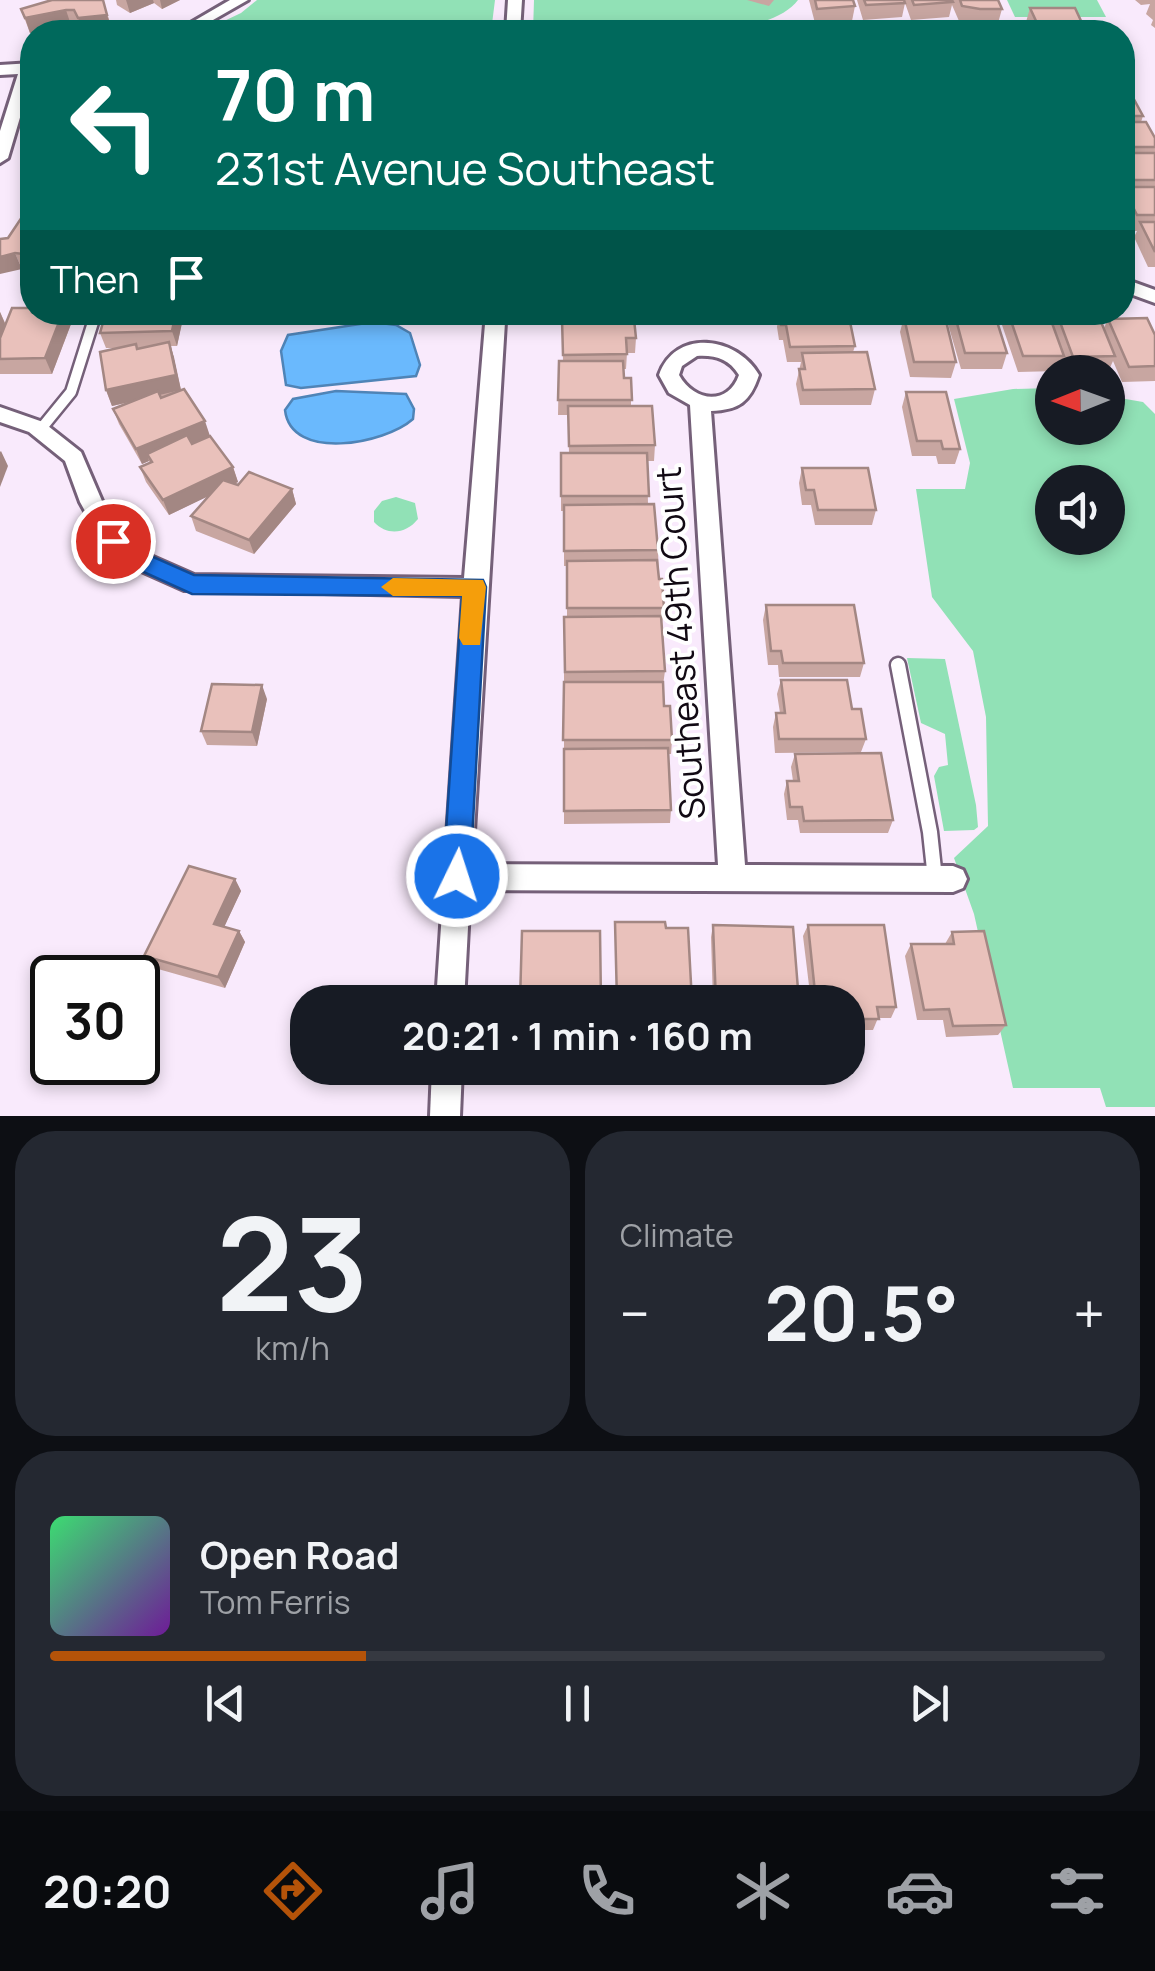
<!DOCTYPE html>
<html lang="en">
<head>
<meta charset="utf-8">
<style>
	body { margin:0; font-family:Manrope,sans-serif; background:#242831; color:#f1f3f6; height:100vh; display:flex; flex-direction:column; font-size:38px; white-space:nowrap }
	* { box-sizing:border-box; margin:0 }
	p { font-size:32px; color:#9ea1a6 }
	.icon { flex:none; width:55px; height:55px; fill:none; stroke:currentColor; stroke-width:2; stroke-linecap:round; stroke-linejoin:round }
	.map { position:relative; height:1116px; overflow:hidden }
	.panel { display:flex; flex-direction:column; gap:15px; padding:15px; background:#0d0f14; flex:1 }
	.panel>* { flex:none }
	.banner { position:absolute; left:20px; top:20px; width:1115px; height:305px; border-radius:40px; box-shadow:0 5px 15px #0003; background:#00695c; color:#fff; overflow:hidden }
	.needle { width:65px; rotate:269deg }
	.controls { position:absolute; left:1035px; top:355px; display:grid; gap:20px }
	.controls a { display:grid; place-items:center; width:90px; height:90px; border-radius:50%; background:#171b24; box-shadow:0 5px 15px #0003; font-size:50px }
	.speed { position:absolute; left:30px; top:955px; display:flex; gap:20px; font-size:50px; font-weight:700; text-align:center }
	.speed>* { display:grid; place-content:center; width:130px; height:130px; border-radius:50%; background:#171b24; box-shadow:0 5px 15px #0003; line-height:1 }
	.speed .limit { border:5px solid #111; border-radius:15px; background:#fff; color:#111 }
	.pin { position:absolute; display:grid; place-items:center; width:85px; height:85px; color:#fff; margin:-42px; border:5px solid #fff; border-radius:50%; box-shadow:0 2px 10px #0007 }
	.me { position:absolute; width:110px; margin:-55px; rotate:4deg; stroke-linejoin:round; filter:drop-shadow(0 0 8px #0008) }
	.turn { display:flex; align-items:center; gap:35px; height:210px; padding:0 30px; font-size:45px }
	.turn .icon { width:130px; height:130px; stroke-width:2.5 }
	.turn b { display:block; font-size:70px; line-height:85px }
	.then { display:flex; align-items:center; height:95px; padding:0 30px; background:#0003; gap:20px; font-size:38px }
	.big { font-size:75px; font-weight:700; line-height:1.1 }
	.panel .card { flex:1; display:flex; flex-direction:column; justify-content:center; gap:15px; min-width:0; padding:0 35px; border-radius:40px; background:#242831 }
	.panel .dial { align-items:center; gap:0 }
	.dial b { font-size:130px; line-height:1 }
	.song { display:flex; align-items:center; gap:30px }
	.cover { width:120px; height:120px; border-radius:15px; background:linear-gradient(135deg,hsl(140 70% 55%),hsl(280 70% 35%)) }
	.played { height:10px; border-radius:5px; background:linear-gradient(90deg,#b45309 30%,#363941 30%) }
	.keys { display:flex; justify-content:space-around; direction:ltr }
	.heat { display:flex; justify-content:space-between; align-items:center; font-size:55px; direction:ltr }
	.panel .tiles { flex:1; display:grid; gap:15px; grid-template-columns:1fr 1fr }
	.card:last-child { grid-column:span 2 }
	.trip { position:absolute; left:290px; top:985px; width:575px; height:100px; border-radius:40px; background:#171b24; box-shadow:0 5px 15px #0003; font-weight:700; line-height:100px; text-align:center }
	.dock { display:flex; height:160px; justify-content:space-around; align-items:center; background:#090b0e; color:#9ea1a6 }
	.dock .icon { width:70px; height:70px }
	.dock .on { color:#b45309 }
	.dock b { font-size:45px; color:#f1f3f6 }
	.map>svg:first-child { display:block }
	.green { fill:#91e1b6; fill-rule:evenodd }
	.water { fill:#6ab9fd; stroke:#4f84b7; stroke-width:2.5 }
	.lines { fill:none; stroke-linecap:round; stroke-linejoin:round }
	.service-far1-casing { stroke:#756079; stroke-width:15 }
	.service-casing { stroke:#756079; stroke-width:19 }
	.minor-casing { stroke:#756079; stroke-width:6 }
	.service-far1 { stroke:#fff; stroke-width:10 }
	.service { stroke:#fff; stroke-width:14 }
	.minor { fill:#fff; fill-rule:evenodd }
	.wall { fill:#c8a6a1 }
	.shaded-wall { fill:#a38783 }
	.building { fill:#e9c1bb; stroke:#a38783; stroke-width:2.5 }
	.route { fill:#1a73e8; stroke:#114b97; stroke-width:2.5 }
	.slow { fill:#f59e0b }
	.labels { text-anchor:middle; stroke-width:8; stroke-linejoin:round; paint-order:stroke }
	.street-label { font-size:35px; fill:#110913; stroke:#fff }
</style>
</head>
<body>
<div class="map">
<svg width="1155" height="1116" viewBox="0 0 1155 1116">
	<rect width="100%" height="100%" fill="#f9eafc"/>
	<g class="green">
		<polygon points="257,0 495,0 491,32 201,32 241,13"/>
		<path d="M 534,0 L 798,0 C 763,48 592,32 533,32 Z"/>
		<polygon points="1007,0 1097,0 1106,17 1015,17"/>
		<path d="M 1052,388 L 1052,428 L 1108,428 L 1108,396 L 1143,402 L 1155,414 L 1155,1107 L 1106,1107 L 1100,1088 L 1013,1088 L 974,914 L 954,858 L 988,826 L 986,717 L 973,651 L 932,597 L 916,489 L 965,489 L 970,463 L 954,399 L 1013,389 ZM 1052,482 L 1108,482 L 1108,538 L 1052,538 Z"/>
		<path d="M 396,497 L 415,503 L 418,519 C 406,534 387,536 374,522 L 374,511 L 382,501 Z"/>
		<polygon points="907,658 945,659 976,805 978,827 974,830 944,831 934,776 939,767 948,765 945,734 921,723"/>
	</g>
	<g class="water">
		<polygon points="373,322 396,325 410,333 420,365 416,376 301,388 286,385 281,351 288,335"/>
		<path d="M 336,391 L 406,394 L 414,409 L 413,419 C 385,444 291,462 285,410 L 293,399 Z"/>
	</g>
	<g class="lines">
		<g class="service-far1-casing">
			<polyline id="service-far1" points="40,430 71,392 95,316"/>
		</g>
		<g class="service-casing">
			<polyline id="service" points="898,665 930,832 935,879"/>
		</g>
		<g class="minor-casing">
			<g id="minor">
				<polygon points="230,0 248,0 192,32 175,32"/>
				<polygon points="508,0 522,0 520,32 506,32"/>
				<polygon points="32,63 32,77 8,158 0,163 0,131 18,74 0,75 0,65"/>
				<polygon points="1122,278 1155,290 1155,303 1122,291"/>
				<path d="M 486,312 L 767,312 L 758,318 L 505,322 L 472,864 L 718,865 L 690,405 L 669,393 L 659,375 C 675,328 737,336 759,375 C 750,402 739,410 711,411 L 745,865 L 953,866 L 963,870 L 967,879 L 963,888 L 953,892 L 470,890 L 464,1002 L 436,1002 L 463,596 L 184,590 L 128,565 L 105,547 L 80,502 L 65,461 L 29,432 L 0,422 L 0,407 L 43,422 L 81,452 L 102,501 L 121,535 L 144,553 L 194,575 L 464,578 ZM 697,356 C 716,355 729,359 739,375 C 728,406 694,402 679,375 L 682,366 Z"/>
				<polygon points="432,1068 462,1068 460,1116 430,1116"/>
			</g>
		</g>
		<use href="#service-far1" class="service-far1"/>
		<use href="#service" class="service"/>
		<use href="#minor" class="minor"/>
	</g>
	<g class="wall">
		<polygon points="103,0 112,29 83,32 79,25 71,25 30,33 21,9"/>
		<polygon points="116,0 180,0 162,9 154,3 130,13 117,5"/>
		<polygon points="747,0 774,0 769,6"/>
		<polygon points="809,0 853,0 855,6 852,21 815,23"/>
		<polygon points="857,0 998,0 1002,9 998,23 976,24 959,21 952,5 949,17 911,20 905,3 902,17 863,20"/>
		<polygon points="1135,0 1155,0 1155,28 1151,25 1153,20 1146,14 1150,4 1141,5"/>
		<polygon points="1030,8 1082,23 1081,27 1097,32 1030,32 1026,22"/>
		<polygon points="1122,92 1143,116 1141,122 1155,138 1155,267 1148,267 1134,237 1137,231 1131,231 1122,214"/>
		<polygon points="32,214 32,270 22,269 8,238"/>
		<polygon points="0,312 6,325 71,324 52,374 0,374"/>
		<polygon points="106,312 184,312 177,346 171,346 181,390 210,436 233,467 238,482 234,484 292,489 296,504 254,554 196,531 191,516 208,496 169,515 146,482 140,467 150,463 149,461 142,464 119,424 113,409 134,401 112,406 106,390 118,348 106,348 100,333"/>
		<polygon points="779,312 855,346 853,352 875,389 871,405 800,405 796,384 801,362 787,362 783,340 779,340 777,327"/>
		<polygon points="951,312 994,312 1007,353 1002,369 961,369 948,324"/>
		<polygon points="1006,312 1048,312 1053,326 1059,312 1097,312 1104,328 1108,319 1155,335 1155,381 1122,382 1113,361 1108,372 1067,372 1062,359 1058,371 1018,372 1002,325"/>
		<polygon points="904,317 956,362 951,378 910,377 900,332"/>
		<polygon points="562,319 636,338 635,353 627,353 626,369 623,369 624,378 631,378 631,406 655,445 654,461 647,461 648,504 658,550 659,579 664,608 662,622 665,671 663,685 664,706 672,740 671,754 668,754 671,810 670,823 564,824 564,617 567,617 567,566 564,566 564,511 561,511 561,453 569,453 568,415 558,415 559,361 563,361"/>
		<polygon points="906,392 960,449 955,464 938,464 936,456 912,456 902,407"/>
		<polygon points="802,468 876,510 872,525 815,525 811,505 802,505 799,483"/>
		<polygon points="766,605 864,663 860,677 779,677 778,665 768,665 763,620"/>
		<polygon points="781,680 852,709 866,739 861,752 775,753 773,727 776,713 780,713 777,694"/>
		<polygon points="267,699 257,746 207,745 201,731"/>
		<polygon points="795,754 893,820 888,833 800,833 798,820 787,820 784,794 787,781 793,781 791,767"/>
		<polygon points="235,879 241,891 224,927 239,931 245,942 225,988 151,967 144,956"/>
		<polygon points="713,925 799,1002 713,1002 711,937"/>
		<polygon points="808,925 896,1007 891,1018 878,1018 873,1030 855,1030 851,1037 848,1037 848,1002 811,1002 803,936"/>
		<polygon points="952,932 1006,1025 998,1035 946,1037 943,1020 917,1020 905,956 911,944 945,944"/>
	</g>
	<g class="shaded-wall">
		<polygon points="126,0 153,0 154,3 130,13"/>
		<polygon points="160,0 180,0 162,9"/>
		<polygon points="66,10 71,25 30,33 25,18"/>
		<polygon points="107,15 112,29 83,32 78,18"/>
		<polygon points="15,253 22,269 0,274 0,257"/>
		<polygon points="0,312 6,326 0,340"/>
		<polygon points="63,312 66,312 71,324 52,374 45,358"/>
		<polygon points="176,312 184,312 184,314 177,346 172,331"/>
		<polygon points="169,342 174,357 181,390 112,406 106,390"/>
		<polygon points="205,421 210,436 151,460 147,454 149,461 142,464 136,449"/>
		<polygon points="1,451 8,466 0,487 0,452"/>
		<polygon points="233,467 238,482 169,515 163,500"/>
		<polygon points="292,489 296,504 254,554 249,540"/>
		<polygon points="262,685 267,699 257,746 252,732"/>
		<polygon points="235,879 241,891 220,936 214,924"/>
		<polygon points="239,931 245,942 225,988 218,977"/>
	</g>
	<g class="building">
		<polygon points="52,0 103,0 107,15 78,18 74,10 66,10 25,18 21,9"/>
		<polygon points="815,0 853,0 855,6 817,9"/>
		<polygon points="864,0 904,0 905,3 866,5"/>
		<polygon points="912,0 952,0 953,2 914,5"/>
		<polygon points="960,0 998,0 1002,9 980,9 962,6"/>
		<polygon points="1030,8 1075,8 1082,23 1037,23"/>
		<polygon points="1047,27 1095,27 1097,32 1050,32"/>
		<polygon points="1122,92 1130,92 1143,116 1122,116"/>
		<polygon points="1122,122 1146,122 1155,138 1155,147 1122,147"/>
		<rect x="1122" y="153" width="33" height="27"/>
		<polygon points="1123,187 1155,187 1155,215 1137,215"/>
		<polygon points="24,214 32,214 32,255 15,253 0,257 0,239 8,238"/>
		<polygon points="1140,222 1155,222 1155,252"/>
		<polygon points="12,308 32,308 32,312 63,312 45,358 0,359 0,338"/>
		<polygon points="106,312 176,312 172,331 100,333"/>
		<polygon points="780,312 848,312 855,346 790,347 786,325 781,325"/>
		<polygon points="954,312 994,312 1007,353 965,353"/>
		<polygon points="1008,312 1048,312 1064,356 1023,356"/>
		<polygon points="1063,312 1097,312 1115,356 1073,357 1057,314 1064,314"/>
		<polygon points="904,317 945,317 956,362 914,362"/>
		<polygon points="1147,318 1155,335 1155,366 1129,367 1108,319"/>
		<polygon points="562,319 634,319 636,338 626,338 627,354 563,355"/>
		<polygon points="169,342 176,375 106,390 100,352 136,344 137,349"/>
		<polygon points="867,352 875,389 803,390 799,369 805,369 802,353"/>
		<polygon points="559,361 623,361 624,378 631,378 632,400 558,400"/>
		<polygon points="184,389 205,421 136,449 113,409 158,391 161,398"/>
		<polygon points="906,392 946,392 960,449 943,449 941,441 917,441"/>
		<polygon points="568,406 652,406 655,445 569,446"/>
		<polygon points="187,435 192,444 210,436 233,467 163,500 140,467 152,462 147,454"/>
		<polygon points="561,453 647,453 649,496 561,496"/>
		<polygon points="802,468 868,468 876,510 818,510 814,490 806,490"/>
		<polygon points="249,472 292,489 249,540 191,516 223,480 238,485"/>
		<polygon points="654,504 658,550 564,551 564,505"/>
		<polygon points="657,560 659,579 662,579 664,608 567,608 567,561"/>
		<polygon points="766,605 854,605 864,663 783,663 781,651 771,651"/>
		<polygon points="661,616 665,671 565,672 564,617"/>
		<polygon points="781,680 847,680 852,709 861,709 866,739 779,739 776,713 785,713"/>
		<polygon points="564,682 663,682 664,706 670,706 672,740 563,740"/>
		<polygon points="212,684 262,685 252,732 201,731"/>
		<polygon points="668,748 671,810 564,811 564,749"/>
		<polygon points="881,753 893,820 804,821 802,807 790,807 787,781 799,781 795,754"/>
		<polygon points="189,866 235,879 214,924 239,931 218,977 144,956"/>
		<polygon points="615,922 665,922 666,928 688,928 692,1002 617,1002"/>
		<polygon points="713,925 793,927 799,1002 716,1002"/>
		<polygon points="808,925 884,925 896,1007 877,1007 879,1019 855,1019 856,1027 848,1027 848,1002 816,1002"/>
		<polygon points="522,931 600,931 601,1002 520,1002"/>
		<polygon points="984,931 1006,1025 953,1026 949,1009 924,1010 911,944 954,944 952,932"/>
	</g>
	<polygon class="route" points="113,532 144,553 194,575 483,580 486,587 470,876 466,886 457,889 447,886 443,876 462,596 192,594 128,565 102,541"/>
	<polygon class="slow" points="393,578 483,580 486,587 480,645 463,645 459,638 462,596 393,596 381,587"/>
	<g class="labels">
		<g class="street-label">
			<text transform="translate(681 643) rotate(-94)" y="12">Southeast 49th Court</text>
		</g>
	</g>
</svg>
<div class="controls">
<a><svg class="needle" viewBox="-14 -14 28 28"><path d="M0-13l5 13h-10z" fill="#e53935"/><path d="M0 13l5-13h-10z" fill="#9ea1a6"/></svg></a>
<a><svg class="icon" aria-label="sound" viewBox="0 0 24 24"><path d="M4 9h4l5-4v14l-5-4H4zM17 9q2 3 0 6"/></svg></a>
</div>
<div class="speed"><div class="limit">30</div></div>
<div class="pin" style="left:113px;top:541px;background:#d93025"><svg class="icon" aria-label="arrive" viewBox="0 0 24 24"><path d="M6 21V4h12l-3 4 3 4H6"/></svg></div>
<svg class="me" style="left:457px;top:876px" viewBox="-20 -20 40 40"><circle r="17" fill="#1a73e8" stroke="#fff" stroke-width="3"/><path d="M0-11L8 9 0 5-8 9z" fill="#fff"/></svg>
<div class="trip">20:21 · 1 min · 160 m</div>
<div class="banner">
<div class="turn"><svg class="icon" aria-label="left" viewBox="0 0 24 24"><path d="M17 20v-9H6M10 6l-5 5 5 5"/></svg><div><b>70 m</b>231st Avenue Southeast</div></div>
<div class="then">Then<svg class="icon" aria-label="arrive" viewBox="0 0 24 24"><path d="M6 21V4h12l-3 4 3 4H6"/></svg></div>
</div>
</div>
<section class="panel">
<div class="tiles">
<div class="card dial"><b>23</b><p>km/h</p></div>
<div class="card"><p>Climate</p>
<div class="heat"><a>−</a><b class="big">20.5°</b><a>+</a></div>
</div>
<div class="card">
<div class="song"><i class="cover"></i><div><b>Open Road</b><p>Tom Ferris</p></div></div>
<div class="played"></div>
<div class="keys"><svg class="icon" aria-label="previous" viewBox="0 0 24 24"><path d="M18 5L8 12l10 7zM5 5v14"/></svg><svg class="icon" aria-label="pause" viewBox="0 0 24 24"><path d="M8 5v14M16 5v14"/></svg><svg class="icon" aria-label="next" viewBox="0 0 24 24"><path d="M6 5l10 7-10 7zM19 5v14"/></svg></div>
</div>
</div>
</section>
<nav class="dock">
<b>20:20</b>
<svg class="icon on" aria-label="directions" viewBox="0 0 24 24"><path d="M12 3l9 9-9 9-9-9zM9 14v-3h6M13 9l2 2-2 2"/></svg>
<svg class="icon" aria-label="music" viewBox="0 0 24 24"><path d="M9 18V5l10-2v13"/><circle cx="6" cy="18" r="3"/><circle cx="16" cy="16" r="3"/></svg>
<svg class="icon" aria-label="phone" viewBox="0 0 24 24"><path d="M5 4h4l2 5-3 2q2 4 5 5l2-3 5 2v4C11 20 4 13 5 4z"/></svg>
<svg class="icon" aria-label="climate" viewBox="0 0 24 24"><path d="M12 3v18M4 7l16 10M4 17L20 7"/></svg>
<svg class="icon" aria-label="car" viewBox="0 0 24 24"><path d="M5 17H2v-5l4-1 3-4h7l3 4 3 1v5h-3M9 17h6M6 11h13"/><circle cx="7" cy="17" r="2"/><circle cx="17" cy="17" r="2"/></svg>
<svg class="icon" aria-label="filters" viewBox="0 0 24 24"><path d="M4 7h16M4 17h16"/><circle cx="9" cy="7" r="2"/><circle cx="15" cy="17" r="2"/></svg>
</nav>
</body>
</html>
